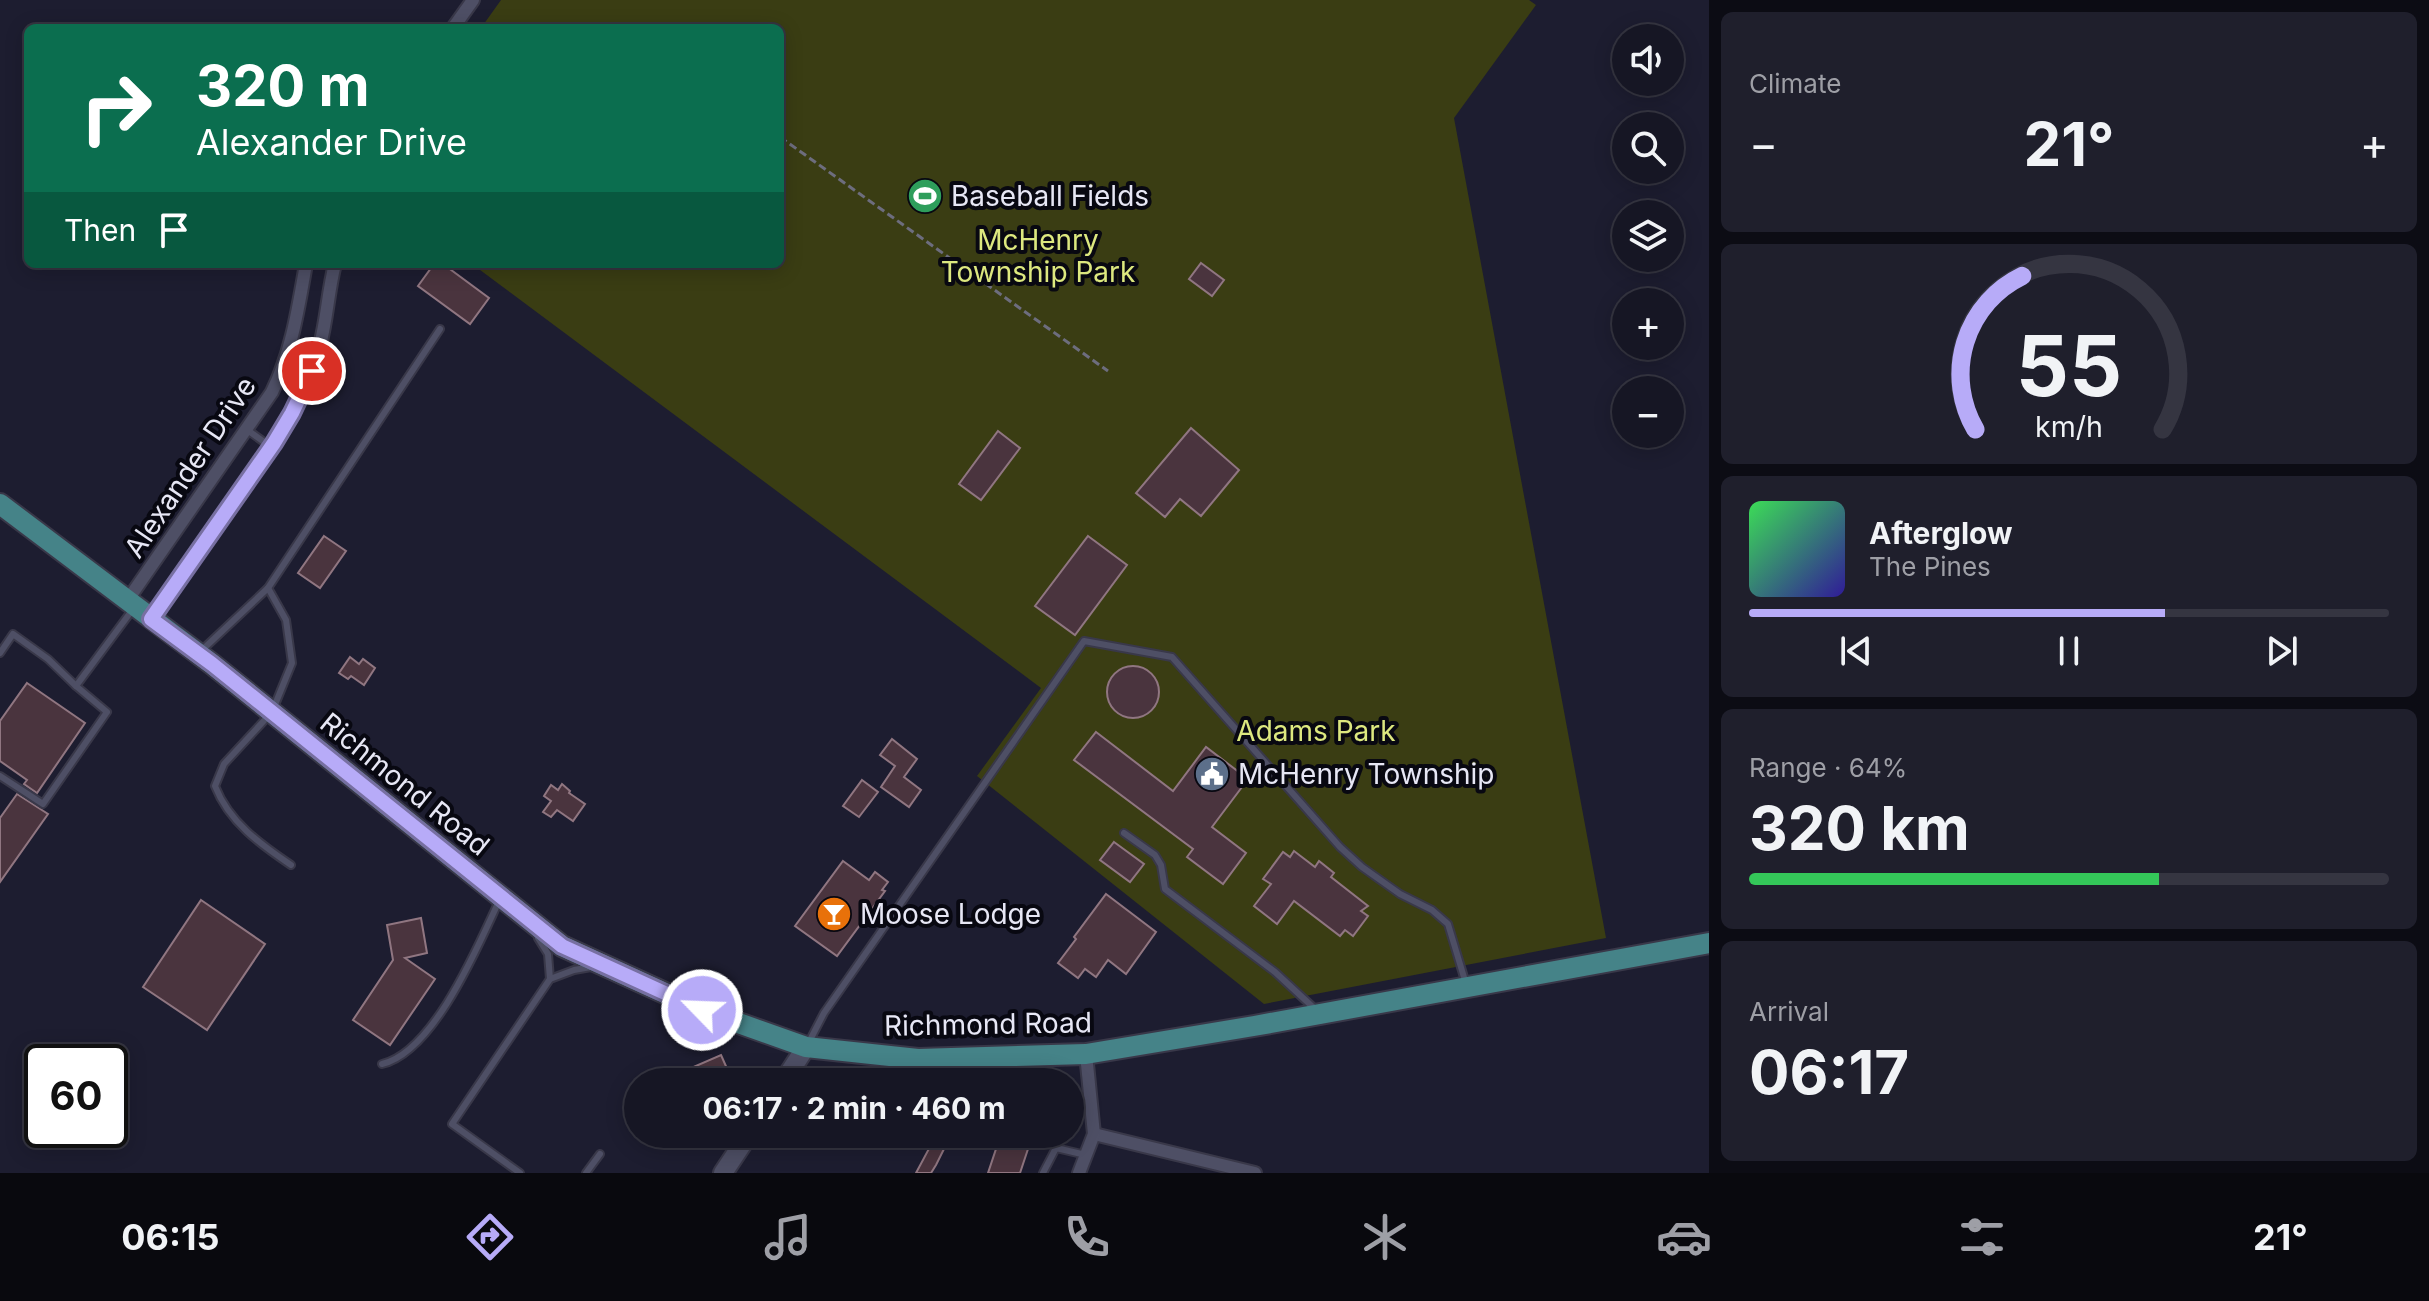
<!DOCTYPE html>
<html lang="en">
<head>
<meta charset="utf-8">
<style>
	body { margin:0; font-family:Inter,sans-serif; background:#1f1f2c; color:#f1f3f6; height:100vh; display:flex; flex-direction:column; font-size:30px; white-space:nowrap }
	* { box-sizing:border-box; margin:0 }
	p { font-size:26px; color:#9e9fa6 }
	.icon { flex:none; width:44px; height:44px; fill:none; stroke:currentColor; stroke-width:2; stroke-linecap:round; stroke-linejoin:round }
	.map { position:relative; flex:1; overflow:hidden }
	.details { display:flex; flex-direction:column; gap:12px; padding:12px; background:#0c0c14; width:720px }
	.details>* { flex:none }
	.top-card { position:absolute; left:24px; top:24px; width:760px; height:244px; border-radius:12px; box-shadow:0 4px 20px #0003,0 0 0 2px #353541; background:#0b6e4f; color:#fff; overflow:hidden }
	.fabs { position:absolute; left:1612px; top:24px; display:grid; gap:16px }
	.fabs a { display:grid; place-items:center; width:72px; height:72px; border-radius:50%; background:#161624; box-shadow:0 4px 20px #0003,0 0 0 2px #353541; font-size:40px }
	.speed { position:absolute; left:24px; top:1044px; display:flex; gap:16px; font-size:40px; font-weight:700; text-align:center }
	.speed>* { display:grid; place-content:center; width:104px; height:104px; border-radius:50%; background:#161624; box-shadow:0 4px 20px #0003,0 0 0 2px #353541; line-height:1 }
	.speed .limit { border:4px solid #111; border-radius:12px; background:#fff; color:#111 }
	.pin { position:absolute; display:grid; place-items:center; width:68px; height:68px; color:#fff; margin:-34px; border:4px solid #fff; border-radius:50%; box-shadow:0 2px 8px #0007 }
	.me { position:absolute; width:88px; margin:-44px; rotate:294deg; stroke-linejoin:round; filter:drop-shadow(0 0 6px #0008) }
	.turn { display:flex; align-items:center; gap:28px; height:168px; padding:0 40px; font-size:36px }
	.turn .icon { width:104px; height:104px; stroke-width:2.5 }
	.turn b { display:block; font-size:56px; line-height:68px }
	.then { display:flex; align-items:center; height:76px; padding:0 40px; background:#0003; gap:16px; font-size:30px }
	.big { font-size:60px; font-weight:700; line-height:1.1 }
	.details .card { flex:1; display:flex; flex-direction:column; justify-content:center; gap:12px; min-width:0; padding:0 28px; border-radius:12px; background:#1f1f2c }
	.details .dial { align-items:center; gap:0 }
	.dial svg { height:208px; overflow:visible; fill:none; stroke:#353541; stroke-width:7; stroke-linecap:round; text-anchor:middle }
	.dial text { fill:#f1f3f6; stroke:none }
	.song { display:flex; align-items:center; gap:24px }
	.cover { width:96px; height:96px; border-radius:12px; background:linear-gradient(135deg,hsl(130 70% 55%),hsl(250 70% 35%)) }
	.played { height:8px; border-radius:4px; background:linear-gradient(90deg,#b7abf8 65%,#353541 65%) }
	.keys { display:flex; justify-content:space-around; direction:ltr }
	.heat { display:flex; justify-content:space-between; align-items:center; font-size:44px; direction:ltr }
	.charge { height:12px; border-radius:6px; background:linear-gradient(90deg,#34c759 64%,#353541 0) }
	.trip { position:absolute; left:624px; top:1068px; width:460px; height:80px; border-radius:40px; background:#161624; box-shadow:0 4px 20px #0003,0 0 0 2px #353541; font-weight:700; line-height:80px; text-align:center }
	.menu { display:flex; height:128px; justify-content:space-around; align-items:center; background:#09090e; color:#9e9fa6 }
	.menu .icon { width:56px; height:56px }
	.menu .current { color:#b7abf8 }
	.menu b { font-size:36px; color:#f1f3f6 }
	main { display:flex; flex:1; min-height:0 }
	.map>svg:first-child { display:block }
	.green { fill:#3a3d13 }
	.building { fill:#4a343e; stroke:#907681; stroke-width:2 }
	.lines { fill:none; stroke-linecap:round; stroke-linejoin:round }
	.lane-casing { stroke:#393849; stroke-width:10 }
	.street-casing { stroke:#393849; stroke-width:16 }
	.secondary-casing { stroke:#393849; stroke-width:22 }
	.primary-casing { stroke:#393849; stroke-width:24 }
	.path { stroke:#6d6d7e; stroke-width:3; stroke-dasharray:8 4; stroke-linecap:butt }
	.lane { stroke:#4e4f65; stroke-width:6 }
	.street { stroke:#4e4f65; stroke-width:12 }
	.secondary { stroke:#4e4f65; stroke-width:18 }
	.primary { stroke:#458388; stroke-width:20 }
	.route-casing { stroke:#776fa1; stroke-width:20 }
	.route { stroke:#b7abf8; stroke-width:14 }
	.labels { text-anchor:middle; stroke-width:8; stroke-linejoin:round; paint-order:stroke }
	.poi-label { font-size:28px; fill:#e7e7f5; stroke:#080811; text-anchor:start }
	.park-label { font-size:28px; fill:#dde87f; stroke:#080811 }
	.street-label { font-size:28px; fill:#e7e7f5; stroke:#080811 }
</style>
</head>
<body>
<main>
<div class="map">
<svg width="1709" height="1173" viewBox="0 0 1709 1173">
	<rect width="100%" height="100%" fill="#1d1d30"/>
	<polygon class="green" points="501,0 1529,0 1536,5 1454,118 1606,938 1264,1004 977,776 1041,688 472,264 780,264 780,28 481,28"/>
	<g class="building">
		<polygon points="1201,263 1224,280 1212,296 1189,279"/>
		<polygon points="434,264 443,264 489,298 470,324 418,286"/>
		<polygon points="1191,428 1239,470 1201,516 1180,499 1165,517 1136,493"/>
		<polygon points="998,431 1020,448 981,500 959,484"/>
		<polygon points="324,536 346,551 320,588 298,573"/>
		<polygon points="1088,536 1127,565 1075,635 1035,606"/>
		<polygon points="350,657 359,664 363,659 375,668 364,685 351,676 348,679 339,673"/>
		<circle cx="1133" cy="692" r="26"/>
		<polygon points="27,683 85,723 37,793 24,784 27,780 0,761 0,721"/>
		<polygon points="1096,732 1173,791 1206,747 1248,779 1212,827 1246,853 1223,884 1187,857 1193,849 1074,760"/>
		<polygon points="892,739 917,759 904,777 921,790 909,807 881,787 895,766 880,755"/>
		<polygon points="862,780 878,792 859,817 843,806"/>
		<polygon points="562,784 570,791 569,793 585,804 573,821 557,810 551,817 543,812 551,801 544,796 551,785 558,790"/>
		<polygon points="17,794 48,814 0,882 0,818"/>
		<polygon points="1114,842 1144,864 1130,882 1100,860"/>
		<polygon points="1294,851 1315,867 1319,861 1334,873 1331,877 1368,906 1361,911 1368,916 1353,936 1345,930 1340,936 1294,901 1277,924 1254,906 1271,884 1263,879 1283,852 1290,857"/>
		<polygon points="843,861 869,880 875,872 888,882 882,890 885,891 837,956 795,926"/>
		<polygon points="1106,894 1156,932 1126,974 1108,960 1096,977 1085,969 1078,978 1058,963 1076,939 1074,937"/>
		<polygon points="201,900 265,944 207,1030 143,987"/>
		<polygon points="421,918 427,953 405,958 435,979 390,1045 353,1020 393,960 387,925"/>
		<polygon points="721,1055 733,1082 659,1082"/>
		<polygon points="1001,1134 1033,1134 1020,1173 988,1173"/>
		<polygon points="932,1143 944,1149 936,1165 931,1173 916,1173"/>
	</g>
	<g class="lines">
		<g class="lane-casing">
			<g id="lane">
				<polyline points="246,429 271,447"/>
				<path d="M 268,588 L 286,620 L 292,663 L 272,712 L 224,764 L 215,786 C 229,822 260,844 291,865"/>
				<polyline points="201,651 268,588 440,329"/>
				<polyline points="0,653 13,634 48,659 76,686 133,609"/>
				<polyline points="0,776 43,804 107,712 76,686"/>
				<polyline points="1124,833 1155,855 1161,865 1165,889 1275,972 1315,1009"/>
				<polyline points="538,938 548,954 550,979"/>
				<polyline points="809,1042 824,1013 1084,641 1172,657 1340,847 1362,867 1400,894 1432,910 1448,924 1466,984"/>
				<path d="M 382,1064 C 434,1052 478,946 499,901"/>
				<polyline points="520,1173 452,1124 550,979 574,970 591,967"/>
				<polyline points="586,1173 600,1154"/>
				<polyline points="1043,1173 1056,1148 1086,1155"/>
			</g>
		</g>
		<g class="street-casing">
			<g id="street">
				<polyline points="453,28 473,0"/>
				<path d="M 127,601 L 272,392 C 292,351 298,309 306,264"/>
				<path d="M 151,619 L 274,443 C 293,412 310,381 320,345 C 327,319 328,291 335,264"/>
				<polyline points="1094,1134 1255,1173"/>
				<polyline points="1079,1173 1094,1134 1086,1054"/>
			</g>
		</g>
		<g class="secondary-casing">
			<g id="secondary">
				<polyline points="783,1082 806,1047"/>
				<polyline points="723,1173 749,1134"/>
			</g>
		</g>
		<g class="primary-casing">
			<polyline id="primary" points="0,504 212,664 562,946 702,1010 806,1047 918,1059 1086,1054 1254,1026 1709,943"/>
		</g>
		<polyline class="path" points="780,137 1108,371"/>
		<use href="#lane" class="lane"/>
		<use href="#street" class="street"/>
		<use href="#secondary" class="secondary"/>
		<use href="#primary" class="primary"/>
	</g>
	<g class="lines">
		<g class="route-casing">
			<polyline id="route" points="312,371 292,413 274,443 151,619 212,664 562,946 702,1010"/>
		</g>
		<use href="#route" class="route"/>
	</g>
	<defs>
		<g id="stadium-disc" transform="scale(1.8)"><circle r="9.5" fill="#2e9e5b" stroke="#080811"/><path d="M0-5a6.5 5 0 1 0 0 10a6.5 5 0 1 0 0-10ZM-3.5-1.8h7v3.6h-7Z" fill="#fff"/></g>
		<g id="civic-disc" transform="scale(1.8)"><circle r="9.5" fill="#5c6f8a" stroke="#080811"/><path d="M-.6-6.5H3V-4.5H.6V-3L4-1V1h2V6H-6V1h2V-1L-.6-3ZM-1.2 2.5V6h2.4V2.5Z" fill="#fff"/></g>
		<g id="bar-disc" transform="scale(1.8)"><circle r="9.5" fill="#e8710a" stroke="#080811"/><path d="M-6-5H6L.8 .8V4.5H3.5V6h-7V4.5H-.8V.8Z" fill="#fff"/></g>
	</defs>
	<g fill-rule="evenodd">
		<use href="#stadium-disc" x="925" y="196"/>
		<use href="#civic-disc" x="1212" y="774"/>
		<use href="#bar-disc" x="834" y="914"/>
	</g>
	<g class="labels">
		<g class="poi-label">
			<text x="951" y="206">Baseball Fields</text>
			<text x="1238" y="784">McHenry Township</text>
			<text x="860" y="924">Moose Lodge</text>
		</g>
		<g class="park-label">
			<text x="1038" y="250">McHenry<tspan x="1038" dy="32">Township Park</tspan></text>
			<text x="1316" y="741">Adams Park</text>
		</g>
		<g class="street-label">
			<text transform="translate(190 467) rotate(-56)" y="10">Alexander Drive</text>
			<text transform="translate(405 784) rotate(39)" y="10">Richmond Road</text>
			<text transform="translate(988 1024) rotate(-1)" y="10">Richmond Road</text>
		</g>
	</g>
</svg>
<div class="fabs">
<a><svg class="icon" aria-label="sound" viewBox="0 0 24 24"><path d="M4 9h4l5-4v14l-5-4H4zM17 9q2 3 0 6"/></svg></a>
<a><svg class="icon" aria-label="search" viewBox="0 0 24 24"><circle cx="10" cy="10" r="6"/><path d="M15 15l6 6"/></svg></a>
<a><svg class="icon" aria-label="layers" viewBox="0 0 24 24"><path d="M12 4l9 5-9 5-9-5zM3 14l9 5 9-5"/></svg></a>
<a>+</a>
<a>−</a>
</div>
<div class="speed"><div class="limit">60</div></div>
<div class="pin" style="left:312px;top:371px;background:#d93025"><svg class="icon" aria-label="arrive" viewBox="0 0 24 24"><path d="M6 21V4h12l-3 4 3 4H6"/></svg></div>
<svg class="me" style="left:702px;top:1010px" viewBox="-20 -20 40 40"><circle r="17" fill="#b7abf8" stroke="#fff" stroke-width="3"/><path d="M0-11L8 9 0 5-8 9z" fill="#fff"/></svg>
<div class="trip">06:17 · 2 min · 460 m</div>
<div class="top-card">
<div class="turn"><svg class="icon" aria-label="right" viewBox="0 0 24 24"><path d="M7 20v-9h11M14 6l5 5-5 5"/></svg><div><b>320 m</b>Alexander Drive</div></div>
<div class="then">Then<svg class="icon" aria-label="arrive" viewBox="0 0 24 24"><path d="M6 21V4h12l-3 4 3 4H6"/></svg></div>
</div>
</div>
<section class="details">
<div class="card"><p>Climate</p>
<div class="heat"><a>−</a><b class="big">21°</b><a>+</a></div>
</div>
<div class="card dial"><svg viewBox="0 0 100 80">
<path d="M14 69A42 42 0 1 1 86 69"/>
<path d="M14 69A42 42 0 0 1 32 10" stroke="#b7abf8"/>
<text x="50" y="56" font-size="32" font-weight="700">55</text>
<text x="50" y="72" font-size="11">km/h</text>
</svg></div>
<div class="card">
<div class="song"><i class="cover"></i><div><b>Afterglow</b><p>The Pines</p></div></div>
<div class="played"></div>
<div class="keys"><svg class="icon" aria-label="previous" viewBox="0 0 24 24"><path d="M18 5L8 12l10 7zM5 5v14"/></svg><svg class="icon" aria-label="pause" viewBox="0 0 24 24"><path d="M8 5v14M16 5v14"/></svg><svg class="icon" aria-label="next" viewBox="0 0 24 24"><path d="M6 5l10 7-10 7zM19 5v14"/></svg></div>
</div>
<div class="card"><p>Range · 64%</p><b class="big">320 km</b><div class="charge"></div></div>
<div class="card"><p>Arrival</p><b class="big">06:17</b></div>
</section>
</main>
<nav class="menu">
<b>06:15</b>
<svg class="icon current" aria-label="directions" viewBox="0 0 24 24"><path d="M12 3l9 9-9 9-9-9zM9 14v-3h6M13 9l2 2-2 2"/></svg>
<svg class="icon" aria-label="music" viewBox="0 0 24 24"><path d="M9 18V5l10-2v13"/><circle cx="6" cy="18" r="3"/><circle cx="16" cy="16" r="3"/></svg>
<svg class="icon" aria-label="phone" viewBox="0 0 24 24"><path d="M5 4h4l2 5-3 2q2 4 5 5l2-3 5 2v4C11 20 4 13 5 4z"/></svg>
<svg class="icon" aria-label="climate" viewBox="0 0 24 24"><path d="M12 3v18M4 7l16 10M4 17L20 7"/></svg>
<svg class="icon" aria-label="car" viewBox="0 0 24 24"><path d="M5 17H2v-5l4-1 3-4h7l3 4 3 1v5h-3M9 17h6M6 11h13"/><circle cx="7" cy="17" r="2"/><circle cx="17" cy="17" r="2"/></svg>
<svg class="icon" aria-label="filters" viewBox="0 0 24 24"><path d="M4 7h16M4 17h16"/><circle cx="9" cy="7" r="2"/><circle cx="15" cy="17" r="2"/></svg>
<b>21°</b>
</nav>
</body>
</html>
